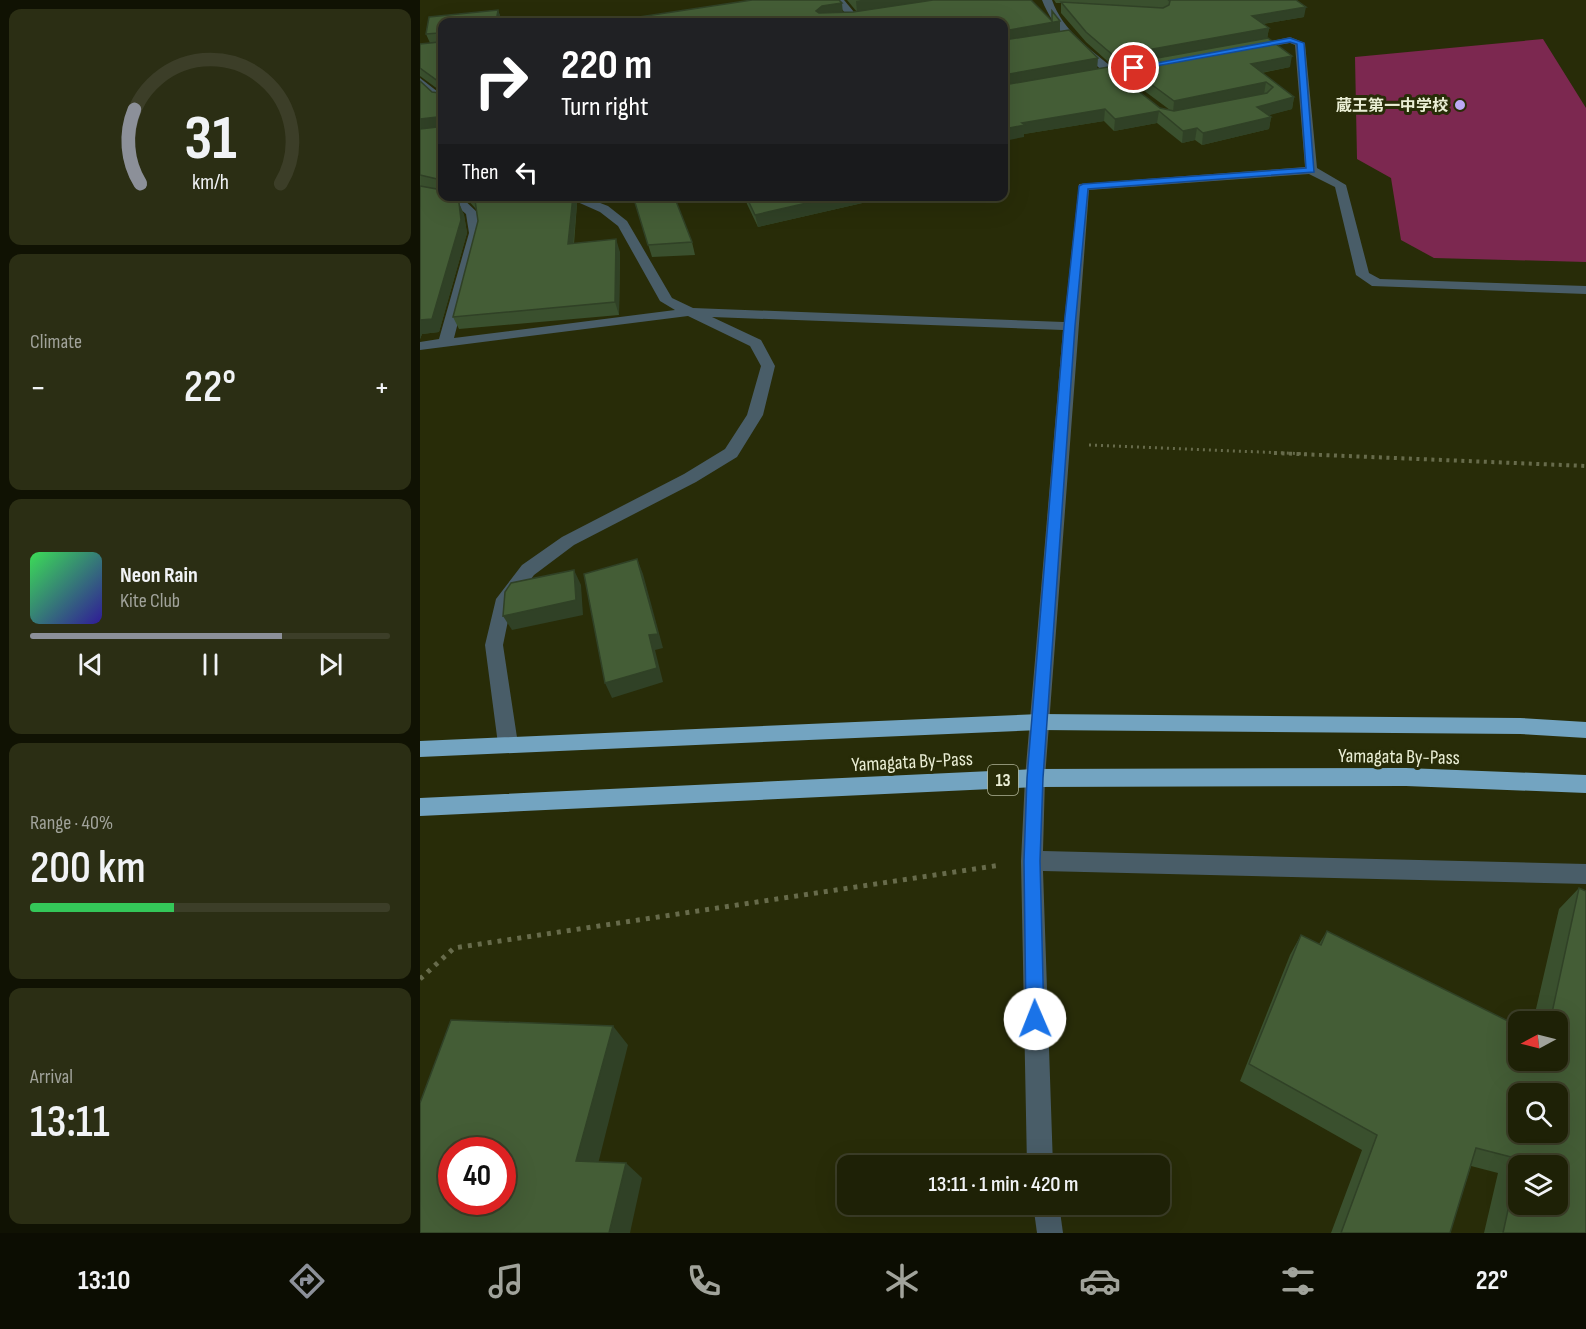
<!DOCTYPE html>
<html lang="en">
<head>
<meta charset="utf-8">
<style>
	body { margin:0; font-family:"Sofia Sans Condensed","Noto Sans JP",sans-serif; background:#2b2e14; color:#f1f3f6; height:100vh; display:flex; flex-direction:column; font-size:22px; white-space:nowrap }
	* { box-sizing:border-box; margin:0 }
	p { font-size:20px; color:#a1a39b }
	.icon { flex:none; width:33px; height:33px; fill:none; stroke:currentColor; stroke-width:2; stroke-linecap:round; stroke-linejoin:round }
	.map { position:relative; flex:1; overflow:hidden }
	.drawer { display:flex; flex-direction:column; gap:9px; padding:9px; background:#101203; width:420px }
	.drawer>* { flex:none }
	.guide { position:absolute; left:18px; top:18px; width:570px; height:183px; border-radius:12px; box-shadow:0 6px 24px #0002,0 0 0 2px #3c3e28; background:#202124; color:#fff; overflow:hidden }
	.needle { width:39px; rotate:263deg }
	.fabs { position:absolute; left:1088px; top:1011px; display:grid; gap:12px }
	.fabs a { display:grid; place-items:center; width:60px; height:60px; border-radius:12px; background:#1e2106; box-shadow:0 6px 24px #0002,0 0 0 2px #3c3e28; font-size:30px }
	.speed { position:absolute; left:18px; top:1137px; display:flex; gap:12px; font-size:30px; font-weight:700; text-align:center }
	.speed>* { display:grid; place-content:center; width:78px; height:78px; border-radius:50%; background:#1e2106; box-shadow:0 6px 24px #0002,0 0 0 2px #3c3e28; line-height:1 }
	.speed .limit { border:9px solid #d22; background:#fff; color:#111 }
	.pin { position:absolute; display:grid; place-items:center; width:51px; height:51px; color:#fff; margin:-26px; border:3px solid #fff; border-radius:50%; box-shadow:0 2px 6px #0007 }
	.me { position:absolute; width:66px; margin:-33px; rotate:359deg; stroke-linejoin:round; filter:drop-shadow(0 0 4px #0008) }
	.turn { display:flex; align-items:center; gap:21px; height:126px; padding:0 24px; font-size:27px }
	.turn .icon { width:78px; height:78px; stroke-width:2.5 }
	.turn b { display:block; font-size:42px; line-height:51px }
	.then { display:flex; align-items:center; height:57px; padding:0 24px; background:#0003; gap:12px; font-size:22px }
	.big { font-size:45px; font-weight:600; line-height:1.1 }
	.drawer .tile { flex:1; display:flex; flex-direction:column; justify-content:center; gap:9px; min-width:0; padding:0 21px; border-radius:12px; background:#2b2e14 }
	.drawer .dial { align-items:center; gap:0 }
	.dial svg { height:156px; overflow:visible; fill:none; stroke:#3c3e28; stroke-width:7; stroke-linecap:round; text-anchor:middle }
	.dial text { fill:#f1f3f6; stroke:none }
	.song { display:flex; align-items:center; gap:18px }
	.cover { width:72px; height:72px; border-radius:9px; background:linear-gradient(135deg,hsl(130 70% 55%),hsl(250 70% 35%)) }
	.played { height:6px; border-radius:3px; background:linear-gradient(90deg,#8c9099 70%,#3c3e28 70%) }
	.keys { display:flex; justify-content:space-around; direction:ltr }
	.heat { display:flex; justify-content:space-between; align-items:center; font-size:33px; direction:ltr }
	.charge { height:9px; border-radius:4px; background:linear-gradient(90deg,#34c759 40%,#3c3e28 0) }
	.trip { position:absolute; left:417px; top:1155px; width:333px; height:60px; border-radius:12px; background:#1e2106; box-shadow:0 6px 24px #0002,0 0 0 2px #3c3e28; font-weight:600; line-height:60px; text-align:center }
	.dock { display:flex; height:96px; justify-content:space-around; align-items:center; background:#0c0d02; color:#a1a39b }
	.dock .icon { width:42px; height:42px }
	.dock .current { color:#8c9099 }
	.dock b { font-size:27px; color:#f1f3f6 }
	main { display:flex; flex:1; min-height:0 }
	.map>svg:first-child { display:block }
	.green { fill:#7c2850 }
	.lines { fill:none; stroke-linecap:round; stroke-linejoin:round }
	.path-far2 { stroke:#676b4b; stroke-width:3; stroke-dasharray:2 4; stroke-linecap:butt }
	.path-far1 { stroke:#676b4b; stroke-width:4; stroke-dasharray:3 4.5; stroke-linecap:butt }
	.path { stroke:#676b4b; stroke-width:5; stroke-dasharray:4 6; stroke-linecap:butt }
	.minor { fill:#495d68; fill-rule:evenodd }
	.highway { fill:#73a4c1; fill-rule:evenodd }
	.wall { fill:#3a502e }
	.shaded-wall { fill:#304126 }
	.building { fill:#445d36; stroke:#304126; stroke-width:1.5; fill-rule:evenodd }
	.route { fill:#1a73e8; stroke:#114b97; stroke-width:1.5 }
	.poi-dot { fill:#bcaaf6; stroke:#282c08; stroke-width:2 }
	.labels { text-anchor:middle; stroke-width:6; stroke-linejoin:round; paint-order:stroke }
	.far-poi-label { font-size:16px; font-weight:bold; fill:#eaeed5; stroke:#282c08; text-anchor:end }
	.shield { fill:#282c08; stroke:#b0b498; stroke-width:1.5 }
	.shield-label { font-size:18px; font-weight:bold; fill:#eaeed5 }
	.street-label { font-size:20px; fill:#eaeed5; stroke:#282c08 }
</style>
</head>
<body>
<main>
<section class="drawer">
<div class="tile dial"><svg viewBox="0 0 100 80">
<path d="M14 69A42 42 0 1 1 86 69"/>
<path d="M14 69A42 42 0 0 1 11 31" stroke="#8c9099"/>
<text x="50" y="56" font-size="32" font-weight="700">31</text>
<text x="50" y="72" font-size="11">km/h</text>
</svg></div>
<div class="tile"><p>Climate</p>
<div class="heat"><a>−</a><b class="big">22°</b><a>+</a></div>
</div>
<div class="tile">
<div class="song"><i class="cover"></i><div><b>Neon Rain</b><p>Kite Club</p></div></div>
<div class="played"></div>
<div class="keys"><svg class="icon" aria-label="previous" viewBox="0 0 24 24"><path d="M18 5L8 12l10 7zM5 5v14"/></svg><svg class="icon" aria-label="pause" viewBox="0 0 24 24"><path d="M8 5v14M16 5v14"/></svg><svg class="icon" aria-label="next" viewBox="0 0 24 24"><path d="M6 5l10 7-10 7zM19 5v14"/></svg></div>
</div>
<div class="tile"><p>Range · 40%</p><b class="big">200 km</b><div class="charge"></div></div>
<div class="tile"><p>Arrival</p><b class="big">13:11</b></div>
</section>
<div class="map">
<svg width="1166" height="1233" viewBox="0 0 1166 1233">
	<rect width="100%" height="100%" fill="#282c08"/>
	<polygon class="green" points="1123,39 1166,108 1166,262 1014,258 981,240 971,178 937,159 935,57"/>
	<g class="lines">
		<polyline class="path-far2" points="669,445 889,454"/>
		<polyline class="path-far1" points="854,453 1166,466"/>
		<polyline class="path" points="0,979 34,948 581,865"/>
		<g class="minor">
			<polygon points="414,0 424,0 439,18 437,20 431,20"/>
			<path d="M 622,0 L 632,0 C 643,31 669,48 694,69 L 727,63 L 732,66 L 700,74 L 702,77 L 697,80 L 689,76 L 667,78 L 667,74 L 683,71 C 658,50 634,31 622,0 Z"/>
			<polygon points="870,37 885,43 897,168 926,185 949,273 960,279 1166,286 1166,294 952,286 936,275 915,187 889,174 669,190 625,778 623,851 1166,864 1166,884 623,871 633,1166 607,1166 601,861 605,778 643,330 292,317 341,340 355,366 343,415 317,457 276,482 154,545 114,575 91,606 83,645 98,744 95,750 88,752 81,750 78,744 65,645 76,599 102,565 142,537 264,474 305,449 327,415 341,366 330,346 268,316 0,350 0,342 19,339 49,233 46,214 31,201 19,196 22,193 22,196 40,196 58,213 61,233 34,338 255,310 240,301 198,226 180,212 144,196 162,196 188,206 207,221 252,298 273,308 644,322 659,184 885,167 875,45 870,43 831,50 826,47"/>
			<polygon points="0,78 22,95 22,103 18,102 0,86"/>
			<polygon points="613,1204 639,1204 643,1233 617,1233"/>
		</g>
		<g class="highway">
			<polygon points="620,714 1100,718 1166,722 1166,738 1100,734 620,730 0,757 0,741"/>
			<polygon points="986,768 1166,775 1166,793 986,786 615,787 0,816 0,798 615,769"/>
		</g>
	</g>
	<g class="wall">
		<polygon points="427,0 611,0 640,32 677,69 740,108 750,110 703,75 704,65 694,67 666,42 641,13 641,3 636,3 634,0 876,0 884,17 843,24 849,28 847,39 870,67 842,73 874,97 872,109 848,115 851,117 849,129 782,145 775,140 762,143 737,123 694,131 684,121 604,134 604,137 423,13 437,12"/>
		<polygon points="78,10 82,22 22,22 22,196 31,196 39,203 44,215 47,233 19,332 2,334 0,339 0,81 12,92 19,93 19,90 0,76 0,44 10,43 6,34 9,17"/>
		<polygon points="44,196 155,196 157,204 154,244 200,252 199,315 39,329 33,317 58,221 56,209"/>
		<polygon points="213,196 272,242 275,255 232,257"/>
		<polygon points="325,196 473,196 338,227 327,204"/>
		<polygon points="1159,888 1166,1233 1064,1233 1078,1173 1051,1166 1030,1233 911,1233 942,1150 820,1081 870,955 881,935 899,944 907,931 1137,1060 1137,1022 1113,1022 1139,909"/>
	</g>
	<g class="shaded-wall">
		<polygon points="441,0 516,0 437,12 436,1"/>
		<polygon points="422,3 423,14 404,17 396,11 402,6"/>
		<polygon points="886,7 884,17 830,26 832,16"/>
		<polygon points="78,10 82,21 82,22 76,22"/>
		<polygon points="640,21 640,32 584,43 584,31"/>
		<polygon points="849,28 847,39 694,67 694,56"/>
		<polygon points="872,56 870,67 829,75 831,64"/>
		<polygon points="678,58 677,70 584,88 584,75"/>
		<polygon points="846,82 844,94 753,113 754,101"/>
		<polygon points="874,97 872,109 835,119 837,107"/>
		<polygon points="685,109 684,121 604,134 604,137 584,141 584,129 602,123"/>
		<polygon points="739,111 737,123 694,131 695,119"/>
		<polygon points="17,117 22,129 0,132 0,119"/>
		<polygon points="851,117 849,129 782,145 783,133"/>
		<polygon points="777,128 775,140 762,143 763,131"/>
		<polygon points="153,196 155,196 157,204 152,257 148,244"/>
		<polygon points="417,196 473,196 338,227 335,215"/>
		<polygon points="39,203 44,215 47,233 19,332 2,334 0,339 0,320"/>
		<polygon points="196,239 200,252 199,315 195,302"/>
		<polygon points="217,559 223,574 243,648 235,650 243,682 192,698 185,683 229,635"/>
		<polygon points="154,570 161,585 163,615 92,630 83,616"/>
		<polygon points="193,1026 208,1045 175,1176 156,1161"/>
		<polygon points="206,1163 222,1178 210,1233 189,1233"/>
	</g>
	<g class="building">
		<polygon points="332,0 419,0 422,3 402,6 396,11 399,13 433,12 513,0 611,0 632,21 632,11 640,21 584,31 584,32 584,22 186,22"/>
		<polygon points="748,0 876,0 886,7 832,16 849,28 694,56 666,32 641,2 743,8 749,5 750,1"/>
		<polygon points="78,10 76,22 22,22 22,182 19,181 17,179 0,175 0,129 17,127 19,119 17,117 0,119 0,81 12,92 19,93 19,82 0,68 0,44 19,42 19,33 6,34 9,17"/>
		<polygon points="649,30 678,58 584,75 584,76 584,40"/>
		<polygon points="848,38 872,56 831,64 874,97 837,107 851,117 783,133 777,128 763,131 739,111 695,119 685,109 602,123 605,125 584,129 584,85 688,67 740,108 754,111 847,93 853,87 846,82 754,101 704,64"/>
		<polygon points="0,186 22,190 22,196 31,196 39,203 41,220 12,319 0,320"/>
		<polygon points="51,196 153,196 148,244 196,239 195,302 33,317 58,221 55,200"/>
		<polygon points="213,196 254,196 272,242 228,245"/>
		<polygon points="326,196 417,196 335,215"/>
		<polygon points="217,559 238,634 229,635 237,668 185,683 164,574"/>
		<polygon points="154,570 156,600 83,616 85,592 91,583"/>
		<path d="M 1159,888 L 1166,891 L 1166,1233 L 1083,1233 L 1099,1159 L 1056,1148 L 1030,1233 L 921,1233 L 957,1135 L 829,1064 L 881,935 L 901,945 L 907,931 L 1098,1026 L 1098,1060 L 1137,1060 L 1137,1022 L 1130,1022 ZM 1098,1094 L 1137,1094 L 1137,1132 L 1098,1132 ZM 1098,1166 L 1137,1166 L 1137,1204 L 1098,1204 Z"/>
		<path d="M 31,1020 L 193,1026 L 156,1161 L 206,1163 L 189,1233 L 0,1233 L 0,1103 ZM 32,1150 L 82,1150 L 82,1202 L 32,1202 Z"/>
	</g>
	<polygon class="route" points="870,38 884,43 894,172 668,189 655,326 623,778 620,861 624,1019 622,1025 615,1028 609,1025 606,1019 604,861 607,778 644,326 659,186 663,184 886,168 877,44 870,42 714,70 710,68"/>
	<circle class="poi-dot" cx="1040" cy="105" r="6"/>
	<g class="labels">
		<g class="far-poi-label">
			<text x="1028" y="111">蔵王第一中学校</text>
		</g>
		<rect class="shield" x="568" y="765" width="30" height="30" rx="4.5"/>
		<g class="shield-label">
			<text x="583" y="786">13</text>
		</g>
		<g class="street-label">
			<text transform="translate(979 756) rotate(1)" y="7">Yamagata By-Pass</text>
			<text transform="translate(492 761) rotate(-3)" y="7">Yamagata By-Pass</text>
		</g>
	</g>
</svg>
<div class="fabs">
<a><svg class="needle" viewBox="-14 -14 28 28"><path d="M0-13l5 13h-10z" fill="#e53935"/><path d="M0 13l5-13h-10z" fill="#a1a39b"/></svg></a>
<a><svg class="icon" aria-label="search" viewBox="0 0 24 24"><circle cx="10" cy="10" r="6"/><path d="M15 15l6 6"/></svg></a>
<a><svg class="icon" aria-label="layers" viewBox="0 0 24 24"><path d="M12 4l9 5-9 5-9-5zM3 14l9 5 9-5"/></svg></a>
</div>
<div class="speed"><div class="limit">40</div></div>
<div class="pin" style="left:714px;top:68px;background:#d93025"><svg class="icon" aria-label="arrive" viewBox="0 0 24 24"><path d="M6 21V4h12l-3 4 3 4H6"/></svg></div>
<svg class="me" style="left:615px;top:1019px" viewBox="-20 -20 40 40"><circle r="19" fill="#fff"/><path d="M0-13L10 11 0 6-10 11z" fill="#1a73e8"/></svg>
<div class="trip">13:11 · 1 min · 420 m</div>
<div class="guide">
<div class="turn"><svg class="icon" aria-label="right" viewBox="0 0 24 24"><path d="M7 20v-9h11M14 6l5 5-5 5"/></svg><div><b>220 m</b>Turn right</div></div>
<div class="then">Then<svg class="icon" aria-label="left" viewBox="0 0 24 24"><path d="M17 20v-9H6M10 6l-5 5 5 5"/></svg></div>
</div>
</div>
</main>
<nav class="dock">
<b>13:10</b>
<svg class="icon current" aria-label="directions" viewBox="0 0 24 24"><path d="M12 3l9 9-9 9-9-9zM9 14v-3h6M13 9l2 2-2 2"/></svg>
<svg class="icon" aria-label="music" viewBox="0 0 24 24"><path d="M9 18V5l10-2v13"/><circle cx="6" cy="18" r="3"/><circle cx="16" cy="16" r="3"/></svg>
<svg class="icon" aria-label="phone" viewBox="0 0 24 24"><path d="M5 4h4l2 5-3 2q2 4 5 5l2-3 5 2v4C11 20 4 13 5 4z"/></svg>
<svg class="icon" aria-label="climate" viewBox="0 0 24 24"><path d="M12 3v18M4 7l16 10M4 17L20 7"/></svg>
<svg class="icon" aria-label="car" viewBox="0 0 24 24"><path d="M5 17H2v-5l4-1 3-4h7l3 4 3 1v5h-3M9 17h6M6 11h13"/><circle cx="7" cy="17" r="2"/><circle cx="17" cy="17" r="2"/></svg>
<svg class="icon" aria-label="filters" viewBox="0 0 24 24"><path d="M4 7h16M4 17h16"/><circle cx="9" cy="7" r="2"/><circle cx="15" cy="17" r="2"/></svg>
<b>22°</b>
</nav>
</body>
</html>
